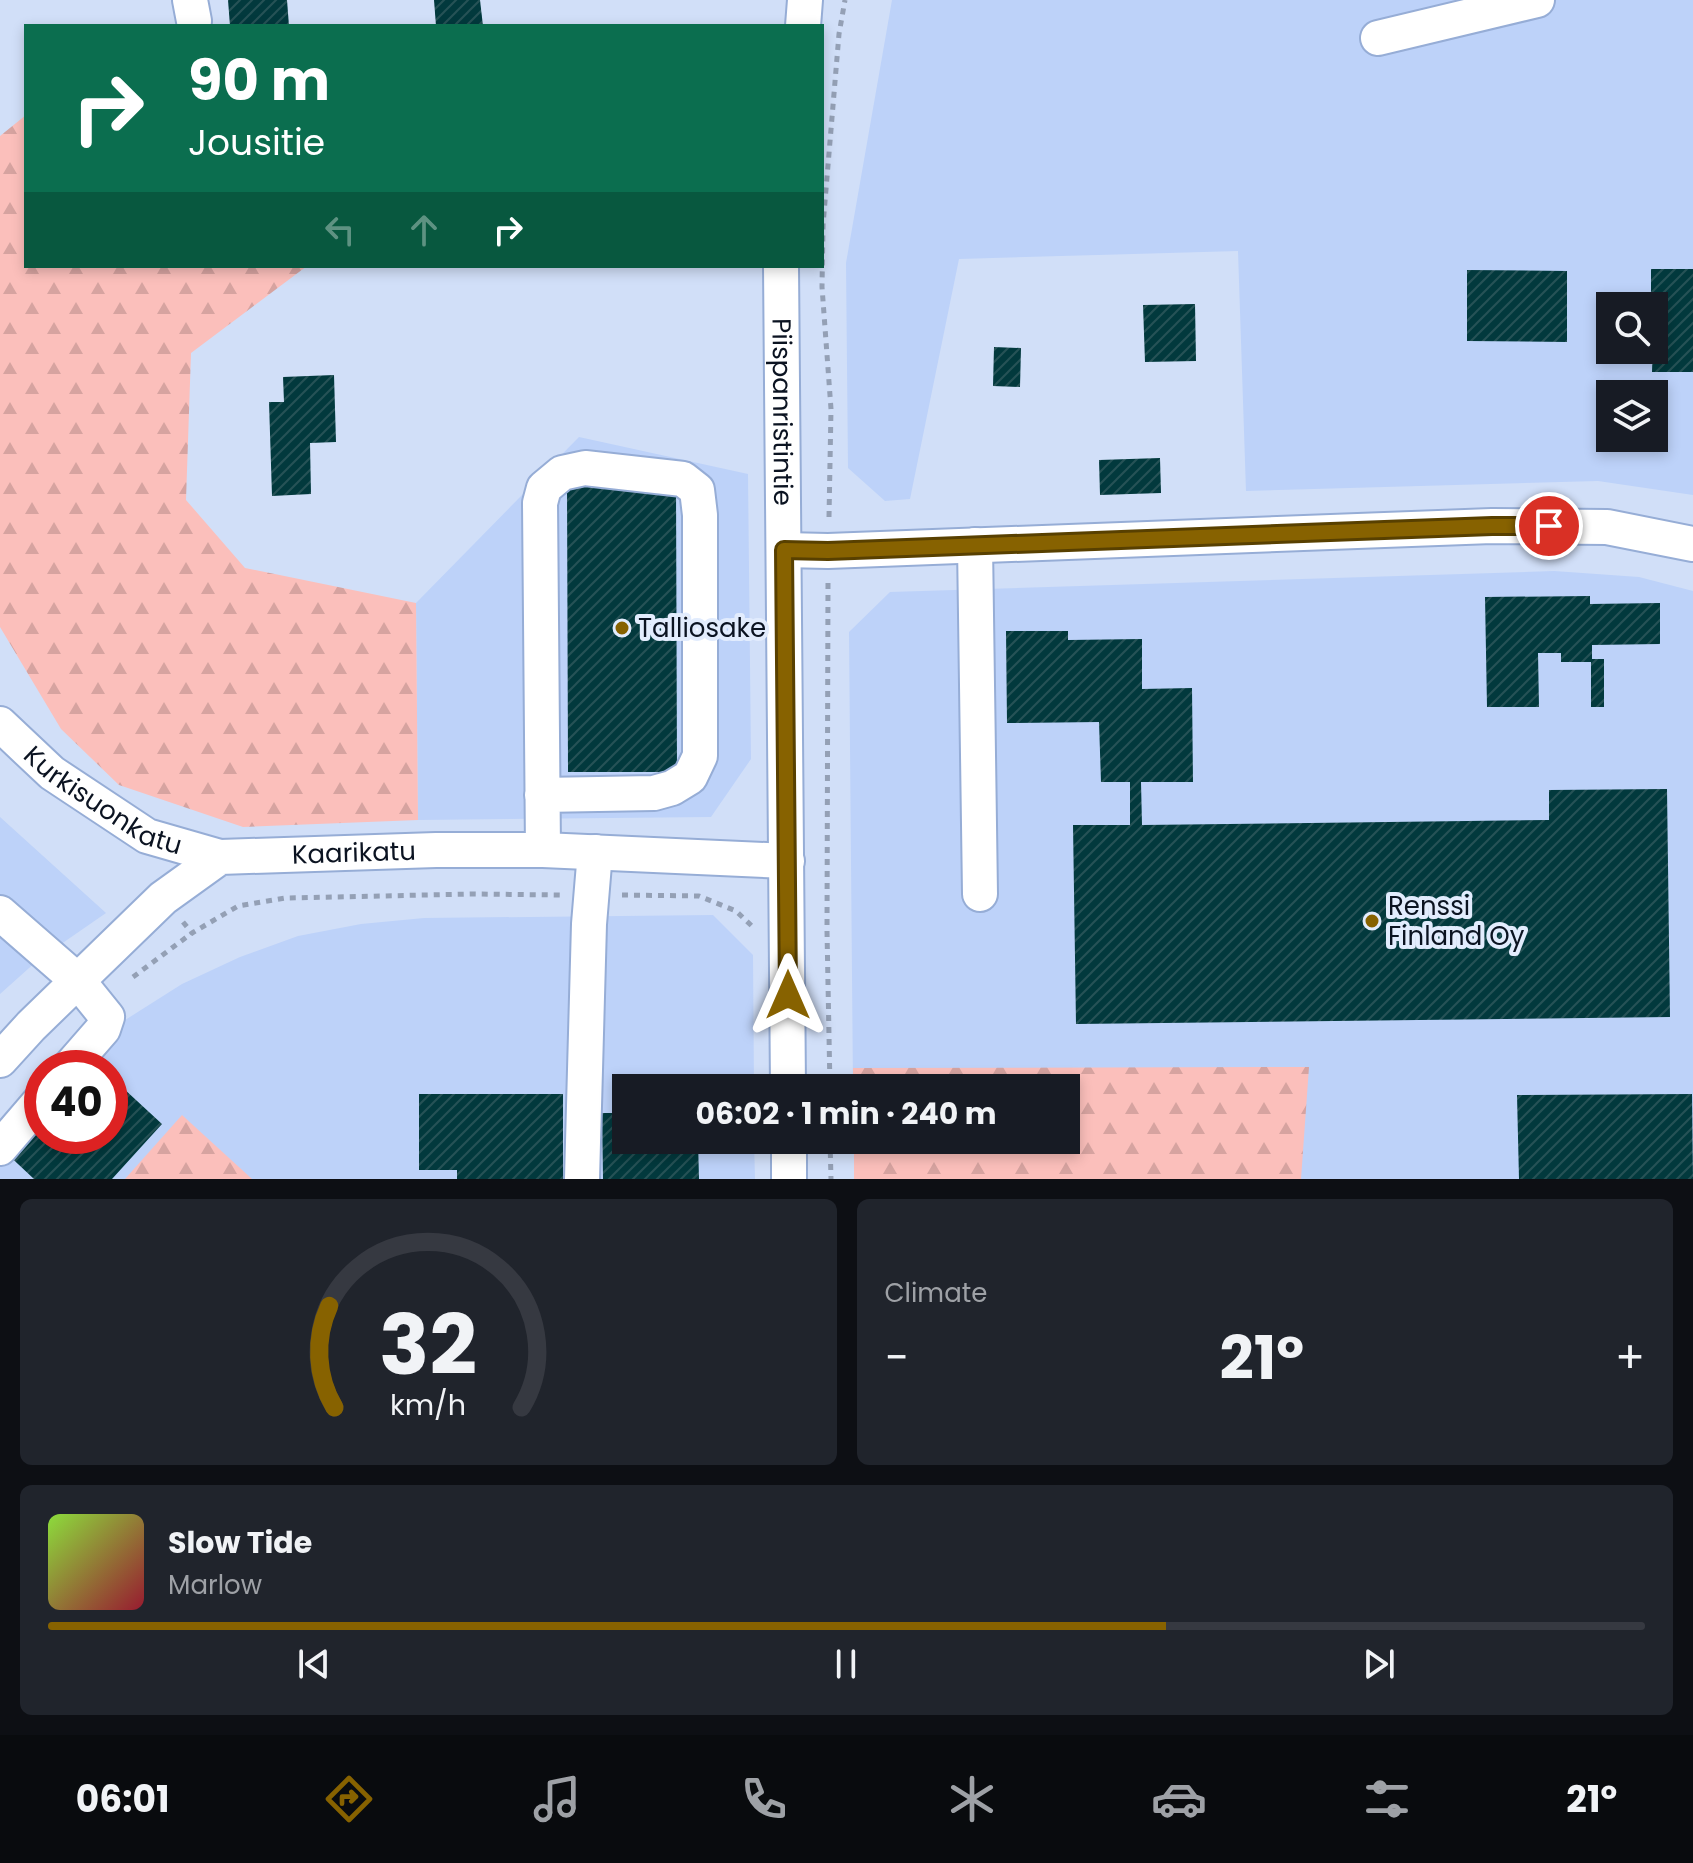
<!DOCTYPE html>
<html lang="en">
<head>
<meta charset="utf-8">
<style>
	body { margin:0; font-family:Poppins,sans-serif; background:#20242c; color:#f1f3f6; height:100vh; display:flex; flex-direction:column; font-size:30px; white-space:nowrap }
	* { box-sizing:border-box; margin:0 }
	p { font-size:26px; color:#9ea1a6 }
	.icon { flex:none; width:44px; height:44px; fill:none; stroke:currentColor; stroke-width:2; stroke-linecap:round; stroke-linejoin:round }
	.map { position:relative; height:1179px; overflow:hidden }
	.side { display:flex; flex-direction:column; gap:20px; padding:20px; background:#0d0f14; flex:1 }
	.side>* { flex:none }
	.guide { position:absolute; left:24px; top:24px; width:800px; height:244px; border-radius:0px; box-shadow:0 4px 12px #0003; background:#0b6e4f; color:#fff; overflow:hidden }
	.fabs { position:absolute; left:1596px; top:292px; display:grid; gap:16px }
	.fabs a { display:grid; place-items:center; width:72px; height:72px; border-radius:0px; background:#171b24; box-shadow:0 4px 12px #0003; font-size:40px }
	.speed { position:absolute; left:24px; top:1050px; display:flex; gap:16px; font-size:40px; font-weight:700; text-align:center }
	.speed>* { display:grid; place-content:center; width:104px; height:104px; border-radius:50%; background:#171b24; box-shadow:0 4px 12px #0003; line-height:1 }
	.speed .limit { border:12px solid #d22; background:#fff; color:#111 }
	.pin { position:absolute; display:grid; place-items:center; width:68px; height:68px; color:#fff; margin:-34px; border:4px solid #fff; border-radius:50%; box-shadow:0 2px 8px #0007 }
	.me { position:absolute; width:88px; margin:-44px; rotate:0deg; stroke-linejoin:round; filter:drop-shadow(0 0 6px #0008) }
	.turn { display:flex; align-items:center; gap:28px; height:168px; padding:0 32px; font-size:36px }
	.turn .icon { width:104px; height:104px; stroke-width:2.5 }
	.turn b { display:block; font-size:56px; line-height:68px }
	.lanes { display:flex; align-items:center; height:76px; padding:0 32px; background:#0003; justify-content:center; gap:40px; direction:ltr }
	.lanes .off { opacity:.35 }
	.big { font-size:60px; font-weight:700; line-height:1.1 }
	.side .card { flex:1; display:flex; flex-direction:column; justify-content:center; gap:12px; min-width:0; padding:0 28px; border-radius:12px; background:#20242c }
	.side .dial { align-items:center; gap:0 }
	.dial svg { height:208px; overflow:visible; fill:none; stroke:#363941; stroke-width:7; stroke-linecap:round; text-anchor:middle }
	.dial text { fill:#f1f3f6; stroke:none }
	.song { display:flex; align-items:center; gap:24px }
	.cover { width:96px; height:96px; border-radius:12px; background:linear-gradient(135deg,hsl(90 70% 55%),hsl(350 70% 35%)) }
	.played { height:8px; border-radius:4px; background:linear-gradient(90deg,#876200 70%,#363941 70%) }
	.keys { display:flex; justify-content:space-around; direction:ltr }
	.heat { display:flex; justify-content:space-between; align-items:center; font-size:44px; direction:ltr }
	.side .tiles { flex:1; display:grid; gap:20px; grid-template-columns:1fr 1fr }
	.card:last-child { grid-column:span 2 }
	.trip { position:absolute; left:612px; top:1074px; width:468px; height:80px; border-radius:0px; background:#171b24; box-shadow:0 4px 12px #0003; font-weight:700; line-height:80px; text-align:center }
	.dock { display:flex; height:128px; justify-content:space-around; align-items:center; background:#090b0e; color:#9ea1a6 }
	.dock .icon { width:56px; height:56px }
	.dock .on { color:#876200 }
	.dock b { font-size:36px; color:#f1f3f6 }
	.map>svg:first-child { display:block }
	.built { fill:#bdd2f9; fill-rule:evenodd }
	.forest { fill:url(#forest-firs) }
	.building { fill:url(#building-hatch) }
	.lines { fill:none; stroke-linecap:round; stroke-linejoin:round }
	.minor-casing { stroke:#96add6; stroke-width:38 }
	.path { stroke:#94a0b5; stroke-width:5; stroke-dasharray:6 6; stroke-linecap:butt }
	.minor { stroke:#fff; stroke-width:34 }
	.route-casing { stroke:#584000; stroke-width:20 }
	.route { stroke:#876200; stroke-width:14 }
	.poi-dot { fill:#876200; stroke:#e2ecfd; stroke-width:3 }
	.labels { text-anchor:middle; stroke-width:8; stroke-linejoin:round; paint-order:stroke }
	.street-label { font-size:26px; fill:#0b1321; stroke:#e2ecfd }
	.poi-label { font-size:26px; fill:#0b1321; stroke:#e2ecfd; text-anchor:start }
</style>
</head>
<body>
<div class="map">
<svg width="1693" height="1179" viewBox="0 0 1693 1179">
	<defs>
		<pattern id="forest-firs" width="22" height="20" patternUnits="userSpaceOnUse" patternTransform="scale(2)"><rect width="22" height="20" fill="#fbbfbb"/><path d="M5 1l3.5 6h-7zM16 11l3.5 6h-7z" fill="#d6a3a0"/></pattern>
		<pattern id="building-hatch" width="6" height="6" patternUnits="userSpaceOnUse" patternTransform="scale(2)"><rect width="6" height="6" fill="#02393d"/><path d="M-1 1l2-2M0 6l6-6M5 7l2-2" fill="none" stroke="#265256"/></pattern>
	</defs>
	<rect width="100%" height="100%" fill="#d1dff8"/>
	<g class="built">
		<path d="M 892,0 L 1693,0 L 1693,495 L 1598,481 L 1246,491 L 1238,251 L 959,259 L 910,499 L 885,501 L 848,468 L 846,263 ZM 1610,306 L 1654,306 L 1654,350 L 1610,350 ZM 1610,394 L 1654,394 L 1654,438 L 1610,438 Z"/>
		<polygon points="579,437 748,474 751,759 711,817 418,820 416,603"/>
		<polygon points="1554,571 1639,577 1693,591 1693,1179 854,1179 854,1140 1066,1140 1066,1088 853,1088 849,632 890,592"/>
		<polygon points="0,817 106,913 38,960 0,994"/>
		<polygon points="713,915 753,955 754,1088 626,1088 626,1140 754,1140 755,1179 0,1179 0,1143 42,1136 110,1136 110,1068 65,1068 122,1022 182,984 240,957 298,936 361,924 424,918"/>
	</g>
	<g class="forest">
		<polygon points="26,115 26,266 307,266 191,353 186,500 245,568 416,603 418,820 243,827 119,785 61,729 0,627 0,136"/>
		<polygon points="1309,1067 1301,1179 854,1179 854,1140 1066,1140 1066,1088 853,1088 853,1068"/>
		<polygon points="182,1115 252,1179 125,1179"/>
	</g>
	<g class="building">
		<polygon points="228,0 287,0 289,26 230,26"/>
		<polygon points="434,0 480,0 483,26 436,26"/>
		<polygon points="1651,269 1693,269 1693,372 1652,372 1654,306 1651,306"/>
		<polygon points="1467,270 1567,271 1567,342 1467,341"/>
		<polygon points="1195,304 1196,361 1145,362 1143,305"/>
		<polygon points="994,347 1021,348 1020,387 993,386"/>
		<polygon points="334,375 336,442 310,443 311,494 272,496 269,402 284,402 283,377"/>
		<polygon points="1160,458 1161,493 1100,495 1099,460"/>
		<polygon points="567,485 676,485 677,772 568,772"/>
		<polygon points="1590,596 1590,604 1660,603 1660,644 1592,645 1592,659 1604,659 1604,707 1591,707 1591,662 1561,662 1561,653 1538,653 1539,707 1487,707 1485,597"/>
		<polygon points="1006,631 1068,631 1068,640 1142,639 1142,689 1192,688 1193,782 1141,782 1142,825 1549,820 1549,790 1667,789 1670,1017 1076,1024 1073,825 1130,825 1130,782 1101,782 1099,722 1007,723"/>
		<polygon points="110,1076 162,1124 112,1179 34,1179 2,1149 42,1106 42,1136 110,1136"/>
		<polygon points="419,1094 563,1094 563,1179 457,1179 457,1170 419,1170"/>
		<polygon points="1692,1094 1693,1179 1519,1179 1517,1095"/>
		<polygon points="602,1113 626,1113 626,1140 698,1140 699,1179 603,1179"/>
	</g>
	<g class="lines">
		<g class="minor-casing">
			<g id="minor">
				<polyline points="190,0 194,21"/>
				<polyline points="803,26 805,0"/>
				<polyline points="1378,38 1537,0"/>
				<path id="s1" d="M 781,266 L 788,1088"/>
				<polyline points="975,545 980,894"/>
				<polyline points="784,550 828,551 1492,526 1607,527 1693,544"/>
				<path id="s2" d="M 0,724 L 52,773 L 147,836 L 220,857"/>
				<polyline points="542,795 654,793 672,788 690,777 700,756 700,515 697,490 683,479 585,468 562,473 544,488 540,503 543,850"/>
				<polyline points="0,913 78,981 107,1017 103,1029 69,1068"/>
				<path id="s3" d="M 0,1060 L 31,1026 L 163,898 L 220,857 L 436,850 L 543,850 L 787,861"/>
				<polyline points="789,1140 789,1179"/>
				<polyline points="0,1148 42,1099"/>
				<polyline points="582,1179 589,924 595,852"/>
			</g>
		</g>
		<g class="path">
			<polyline points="829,517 831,409 822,287 823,225 839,34 845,0"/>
			<polyline points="828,583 827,931 830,1088"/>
			<polyline points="622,895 699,896 736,911 754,928"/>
			<polyline points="183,922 192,933 238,906 285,898 475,894 560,895"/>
			<polyline points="133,977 192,933"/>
			<polyline points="830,1140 831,1179"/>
		</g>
		<use href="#minor" class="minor"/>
	</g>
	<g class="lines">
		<g class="route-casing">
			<polyline id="route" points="788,995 784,550 828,551 1492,526 1549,526"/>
		</g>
		<use href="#route" class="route"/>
	</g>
	<g class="poi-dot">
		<circle cx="622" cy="628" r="8"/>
		<circle cx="1372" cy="921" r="8"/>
	</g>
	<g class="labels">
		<g class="street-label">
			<text dy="9" stroke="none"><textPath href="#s1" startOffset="146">Piispanristintie</textPath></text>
			<text dy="9" stroke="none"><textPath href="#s2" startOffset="130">Kurkisuonkatu</textPath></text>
			<text dy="9" stroke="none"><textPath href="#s3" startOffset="434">Kaarikatu</textPath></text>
		</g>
		<g class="poi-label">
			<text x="638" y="637">Talliosake</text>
			<text x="1388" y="915">Renssi<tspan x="1388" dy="30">Finland Oy</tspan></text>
		</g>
	</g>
</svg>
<div class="fabs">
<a><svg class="icon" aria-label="search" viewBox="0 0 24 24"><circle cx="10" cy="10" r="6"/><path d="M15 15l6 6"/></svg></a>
<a><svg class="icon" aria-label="layers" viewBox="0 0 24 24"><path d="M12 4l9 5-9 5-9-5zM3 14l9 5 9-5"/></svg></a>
</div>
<div class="speed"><div class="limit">40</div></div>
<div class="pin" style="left:1549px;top:526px;background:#d93025"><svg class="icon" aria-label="arrive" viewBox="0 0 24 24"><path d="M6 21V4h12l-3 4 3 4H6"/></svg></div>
<svg class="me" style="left:788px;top:995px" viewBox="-20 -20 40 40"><path d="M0-17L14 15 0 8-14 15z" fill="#876200" stroke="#fff" stroke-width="4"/></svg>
<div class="trip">06:02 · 1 min · 240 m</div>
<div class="guide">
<div class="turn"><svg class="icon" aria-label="right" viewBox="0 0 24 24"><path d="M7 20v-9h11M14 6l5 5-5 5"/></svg><div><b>90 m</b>Jousitie</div></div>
<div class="lanes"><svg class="icon off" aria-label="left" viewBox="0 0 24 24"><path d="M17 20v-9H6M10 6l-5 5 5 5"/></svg><svg class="icon off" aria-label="ahead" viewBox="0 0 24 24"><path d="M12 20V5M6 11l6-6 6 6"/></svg><svg class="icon" aria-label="right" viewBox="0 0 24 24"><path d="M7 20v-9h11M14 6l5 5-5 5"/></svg></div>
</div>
</div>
<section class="side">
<div class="tiles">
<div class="card dial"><svg viewBox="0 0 100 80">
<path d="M14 69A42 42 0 1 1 86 69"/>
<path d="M14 69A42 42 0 0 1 12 30" stroke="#876200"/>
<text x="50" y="56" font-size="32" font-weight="700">32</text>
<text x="50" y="72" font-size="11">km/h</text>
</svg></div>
<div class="card"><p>Climate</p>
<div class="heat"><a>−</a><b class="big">21°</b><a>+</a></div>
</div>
<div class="card">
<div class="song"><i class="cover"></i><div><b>Slow Tide</b><p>Marlow</p></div></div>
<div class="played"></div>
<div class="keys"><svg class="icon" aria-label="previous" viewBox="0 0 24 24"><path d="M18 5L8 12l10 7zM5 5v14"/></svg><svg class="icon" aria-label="pause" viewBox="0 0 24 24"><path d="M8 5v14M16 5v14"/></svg><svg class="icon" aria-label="next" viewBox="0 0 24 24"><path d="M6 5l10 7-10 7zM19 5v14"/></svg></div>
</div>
</div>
</section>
<nav class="dock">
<b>06:01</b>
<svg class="icon on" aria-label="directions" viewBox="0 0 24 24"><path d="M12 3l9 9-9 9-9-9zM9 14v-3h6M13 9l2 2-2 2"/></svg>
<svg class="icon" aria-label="music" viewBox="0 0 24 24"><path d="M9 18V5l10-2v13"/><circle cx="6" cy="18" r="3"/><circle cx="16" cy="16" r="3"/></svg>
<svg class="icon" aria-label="phone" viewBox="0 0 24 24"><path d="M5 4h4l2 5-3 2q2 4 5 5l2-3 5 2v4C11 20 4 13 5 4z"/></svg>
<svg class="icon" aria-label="climate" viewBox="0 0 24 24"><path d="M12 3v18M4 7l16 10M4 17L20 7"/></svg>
<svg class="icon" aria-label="car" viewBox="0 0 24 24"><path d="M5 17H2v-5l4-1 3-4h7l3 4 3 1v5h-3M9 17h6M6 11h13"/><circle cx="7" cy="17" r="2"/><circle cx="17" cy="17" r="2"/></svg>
<svg class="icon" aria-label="filters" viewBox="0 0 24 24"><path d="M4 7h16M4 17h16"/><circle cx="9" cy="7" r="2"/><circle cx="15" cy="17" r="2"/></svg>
<b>21°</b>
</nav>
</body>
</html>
